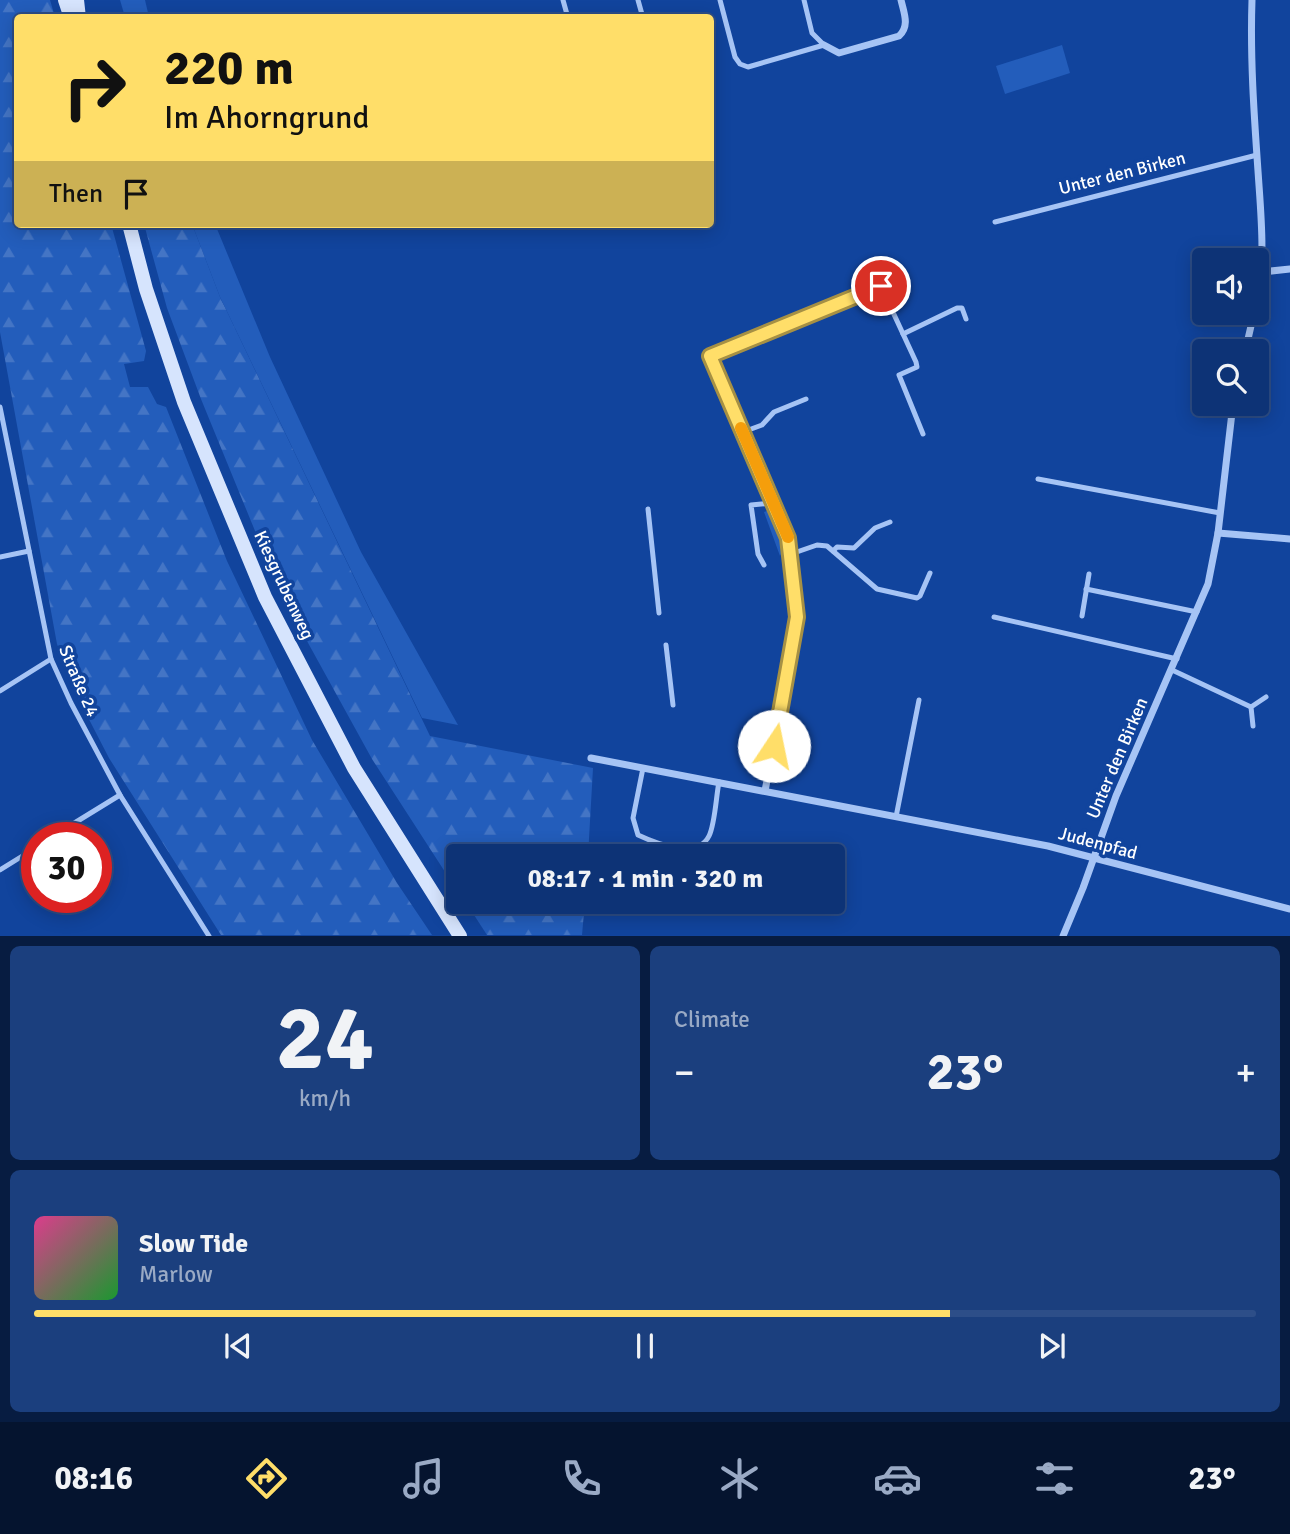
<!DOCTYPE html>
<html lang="en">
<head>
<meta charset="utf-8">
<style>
	body { margin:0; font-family:Signika,sans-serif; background:#1b3f7e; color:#f1f3f6; height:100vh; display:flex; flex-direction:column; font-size:26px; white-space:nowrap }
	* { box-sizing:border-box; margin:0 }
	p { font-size:23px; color:#9aaac5 }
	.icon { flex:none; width:38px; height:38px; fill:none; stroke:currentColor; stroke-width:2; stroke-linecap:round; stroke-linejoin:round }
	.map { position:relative; height:936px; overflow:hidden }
	.drawer { display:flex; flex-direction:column; gap:10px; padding:10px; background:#071c41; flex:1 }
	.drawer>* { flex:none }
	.hud { position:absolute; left:14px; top:14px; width:700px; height:214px; border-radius:7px; box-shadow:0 4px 18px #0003,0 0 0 2px #2d4e88; background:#ffde69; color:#111; overflow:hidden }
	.fabs { position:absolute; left:1192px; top:248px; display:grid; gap:14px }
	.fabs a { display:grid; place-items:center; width:77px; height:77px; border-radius:7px; background:#0d3376; box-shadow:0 4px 18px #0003,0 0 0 2px #2d4e88; font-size:35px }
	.speed { position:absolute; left:21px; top:822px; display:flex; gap:14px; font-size:35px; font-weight:700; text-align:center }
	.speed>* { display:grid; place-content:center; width:91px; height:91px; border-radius:50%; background:#0d3376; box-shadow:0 4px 18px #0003,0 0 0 2px #2d4e88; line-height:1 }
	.speed .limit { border:10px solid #d22; background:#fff; color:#111 }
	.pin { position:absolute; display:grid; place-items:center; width:60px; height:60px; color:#fff; margin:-30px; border:4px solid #fff; border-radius:50%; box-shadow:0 2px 7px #0007 }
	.me { position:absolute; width:77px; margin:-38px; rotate:11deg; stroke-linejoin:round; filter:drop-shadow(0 0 5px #0008) }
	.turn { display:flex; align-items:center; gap:24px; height:147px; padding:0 35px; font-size:32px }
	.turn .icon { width:91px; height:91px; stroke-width:2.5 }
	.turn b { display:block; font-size:49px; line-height:60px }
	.then { display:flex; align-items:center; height:66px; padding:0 35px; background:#0003; gap:14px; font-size:26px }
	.big { font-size:52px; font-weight:700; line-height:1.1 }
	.drawer .widget { flex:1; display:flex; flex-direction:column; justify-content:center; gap:10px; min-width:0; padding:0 24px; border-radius:10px; background:#1b3f7e }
	.drawer .dial { align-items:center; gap:0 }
	.dial b { font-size:91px; line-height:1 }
	.song { display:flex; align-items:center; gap:21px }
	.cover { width:84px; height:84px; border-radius:10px; background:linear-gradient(135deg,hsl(330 70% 55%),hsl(130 70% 35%)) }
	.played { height:7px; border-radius:4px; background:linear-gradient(90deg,#ffde69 75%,#2d4e88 75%) }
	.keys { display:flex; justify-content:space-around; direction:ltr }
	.heat { display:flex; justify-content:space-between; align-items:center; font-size:38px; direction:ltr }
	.drawer .tiles { flex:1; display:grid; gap:10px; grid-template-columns:1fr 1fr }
	.widget:last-child { grid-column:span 2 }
	.trip { position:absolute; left:446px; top:844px; width:399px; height:70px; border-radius:7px; background:#0d3376; box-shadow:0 4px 18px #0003,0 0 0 2px #2d4e88; font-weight:700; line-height:70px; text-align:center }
	.dock { display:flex; height:112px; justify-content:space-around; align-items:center; background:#05142f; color:#9aaac5 }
	.dock .icon { width:49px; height:49px }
	.dock .active { color:#ffde69 }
	.dock b { font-size:32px; color:#f1f3f6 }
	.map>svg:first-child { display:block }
	.grass { fill:#235dbb }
	.forest { fill:url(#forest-firs) }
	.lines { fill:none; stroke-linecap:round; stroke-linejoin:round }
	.service { stroke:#a6c4f5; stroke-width:5 }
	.minor { stroke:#a6c4f5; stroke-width:7 }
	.secondary { stroke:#d6e4fd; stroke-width:14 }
	.route-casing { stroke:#a69044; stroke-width:18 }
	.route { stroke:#ffde69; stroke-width:12 }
	.slow { stroke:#f59e0b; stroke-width:12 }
	.labels { text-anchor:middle; stroke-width:7; stroke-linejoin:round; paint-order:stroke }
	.street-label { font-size:18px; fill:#fff; stroke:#11449d }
</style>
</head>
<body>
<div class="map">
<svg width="1290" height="936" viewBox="0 0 1290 936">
	<defs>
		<pattern id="forest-firs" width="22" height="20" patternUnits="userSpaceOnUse" patternTransform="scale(1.75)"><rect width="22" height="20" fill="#235dbb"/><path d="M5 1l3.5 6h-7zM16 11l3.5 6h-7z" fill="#4475c5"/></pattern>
	</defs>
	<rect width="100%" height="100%" fill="#11449d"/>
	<g class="grass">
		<polygon points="120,0 145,0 149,17 125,17"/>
		<polygon points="1062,45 1070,73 1005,94 996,66"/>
		<polygon points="192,224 215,224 270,357 361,552 458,725 422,718 220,297"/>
		<path d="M 772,509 C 778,524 790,541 780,556 L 764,512 Z"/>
	</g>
	<g class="forest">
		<polygon points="0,0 50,0 55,17 18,18 18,224 111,224 146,351 144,361 124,364 130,387 148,387 157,404 166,407 227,561 312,740 397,883 432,935 221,935 109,758 79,700 57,644 0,332"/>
		<polygon points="144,224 192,224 220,297 430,736 593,768 588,856 458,856 458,892 372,759 280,592 201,399 167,308"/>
		<polygon points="465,901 585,901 582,935 487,935"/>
	</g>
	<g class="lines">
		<g class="service">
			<polyline points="563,0 568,18"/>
			<polyline points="638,0 643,18"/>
			<polyline points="720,0 735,57 740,64 748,67 824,45 812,33 804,0"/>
			<polyline points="995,222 1257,155"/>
			<polyline points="873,269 916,362 917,367 899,375 923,434"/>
			<polyline points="903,334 957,308 962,308 966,319"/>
			<polyline points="0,407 51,659 71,703 120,795 209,936"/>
			<polyline points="743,432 762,425 774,412 806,399"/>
			<polyline points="1038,479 1220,513"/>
			<polyline points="648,509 659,613"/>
			<polyline points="833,551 837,547 854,548 875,528 890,522"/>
			<polyline points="791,554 817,545 827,546 877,589 917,598 920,596 930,573"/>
			<polyline points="0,557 29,551"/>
			<polyline points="764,565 758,554 751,505 773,503"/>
			<polyline points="1086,589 1197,612"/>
			<polyline points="1082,616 1089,574"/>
			<polyline points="994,617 1177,659"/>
			<polyline points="666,645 673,705"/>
			<polyline points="1172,670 1251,707"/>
			<polyline points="0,691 51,659"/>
			<polyline points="1253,726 1251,707 1266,697"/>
			<path d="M 643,768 L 633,818 L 638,835 C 655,843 697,860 709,836 C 715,824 716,797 719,782"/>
			<polyline points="896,817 919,700"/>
			<polyline points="50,838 120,795"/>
			<polyline points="0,870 37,847"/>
		</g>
		<g class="minor">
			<path d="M 1252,0 C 1250,57 1254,114 1258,171 C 1261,216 1266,261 1256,305"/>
			<path d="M 824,45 L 839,53 L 899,36 C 910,26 904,13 901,0"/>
			<polyline points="1262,272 1290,269"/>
			<polyline points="1245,352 1254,313"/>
			<polyline points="1218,533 1290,539"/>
			<polyline points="591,758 1048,846 1290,909"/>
			<polyline points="765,791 798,617 788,538 710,356 881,286"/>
			<polyline points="1063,936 1083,888 1116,796 1208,584 1218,533 1233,404"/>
		</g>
		<g class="secondary">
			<polyline points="65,0 71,18"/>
			<polyline points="77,0 79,18"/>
			<polyline points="129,224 146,289 184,402 265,597 354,768 460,936"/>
		</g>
	</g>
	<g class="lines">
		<g class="route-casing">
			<polyline id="route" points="774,746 797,617 788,538 710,356 881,286"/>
		</g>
		<use href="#route" class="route"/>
		<polyline class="slow" points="741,428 788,537"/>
	</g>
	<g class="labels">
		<g class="street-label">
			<text transform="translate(1122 173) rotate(-14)" y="6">Unter den Birken</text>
			<text transform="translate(284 585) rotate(65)" y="6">Kiesgrubenweg</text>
			<text transform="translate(79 681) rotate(67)" y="6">Straße 24</text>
			<text transform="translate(1117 758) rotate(-67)" y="6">Unter den Birken</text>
			<text transform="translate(1098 843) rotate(15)" y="6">Judenpfad</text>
		</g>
	</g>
</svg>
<div class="fabs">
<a><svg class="icon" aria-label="sound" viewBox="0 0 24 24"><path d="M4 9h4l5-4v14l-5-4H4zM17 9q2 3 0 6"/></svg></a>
<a><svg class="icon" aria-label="search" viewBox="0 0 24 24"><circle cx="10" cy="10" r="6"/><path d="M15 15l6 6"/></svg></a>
</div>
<div class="speed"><div class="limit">30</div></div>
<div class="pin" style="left:881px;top:286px;background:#d93025"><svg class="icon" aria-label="arrive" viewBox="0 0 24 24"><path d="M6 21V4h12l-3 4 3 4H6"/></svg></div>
<svg class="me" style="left:774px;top:746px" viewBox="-20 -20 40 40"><circle r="19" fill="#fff"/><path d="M0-13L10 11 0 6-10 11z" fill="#ffde69"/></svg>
<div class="trip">08:17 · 1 min · 320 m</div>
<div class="hud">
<div class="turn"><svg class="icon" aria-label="right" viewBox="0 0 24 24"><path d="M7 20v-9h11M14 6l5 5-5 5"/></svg><div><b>220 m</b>Im Ahorngrund</div></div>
<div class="then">Then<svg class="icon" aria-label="arrive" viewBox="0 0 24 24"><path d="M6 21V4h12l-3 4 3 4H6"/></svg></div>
</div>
</div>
<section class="drawer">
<div class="tiles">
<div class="widget dial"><b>24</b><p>km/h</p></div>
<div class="widget"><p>Climate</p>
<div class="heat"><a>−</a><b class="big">23°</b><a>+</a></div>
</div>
<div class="widget">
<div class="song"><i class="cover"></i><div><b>Slow Tide</b><p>Marlow</p></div></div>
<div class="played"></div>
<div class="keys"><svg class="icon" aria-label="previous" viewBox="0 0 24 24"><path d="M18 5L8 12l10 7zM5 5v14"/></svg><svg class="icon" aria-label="pause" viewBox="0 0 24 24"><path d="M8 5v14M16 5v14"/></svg><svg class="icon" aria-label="next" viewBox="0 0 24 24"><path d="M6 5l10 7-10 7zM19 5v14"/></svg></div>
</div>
</div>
</section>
<nav class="dock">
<b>08:16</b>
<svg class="icon active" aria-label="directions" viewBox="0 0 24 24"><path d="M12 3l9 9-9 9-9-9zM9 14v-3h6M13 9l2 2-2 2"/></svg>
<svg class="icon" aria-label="music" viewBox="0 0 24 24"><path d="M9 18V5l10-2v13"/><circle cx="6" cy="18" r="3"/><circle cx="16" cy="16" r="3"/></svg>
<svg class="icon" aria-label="phone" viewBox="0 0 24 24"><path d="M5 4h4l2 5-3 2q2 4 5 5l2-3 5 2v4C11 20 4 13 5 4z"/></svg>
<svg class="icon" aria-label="climate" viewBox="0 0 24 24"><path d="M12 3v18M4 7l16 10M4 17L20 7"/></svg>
<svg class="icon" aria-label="car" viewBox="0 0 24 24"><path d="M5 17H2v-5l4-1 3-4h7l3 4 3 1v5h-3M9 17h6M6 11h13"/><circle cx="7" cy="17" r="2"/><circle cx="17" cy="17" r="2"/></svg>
<svg class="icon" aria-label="filters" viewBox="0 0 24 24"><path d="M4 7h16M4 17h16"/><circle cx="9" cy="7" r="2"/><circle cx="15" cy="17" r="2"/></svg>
<b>23°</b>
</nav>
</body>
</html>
